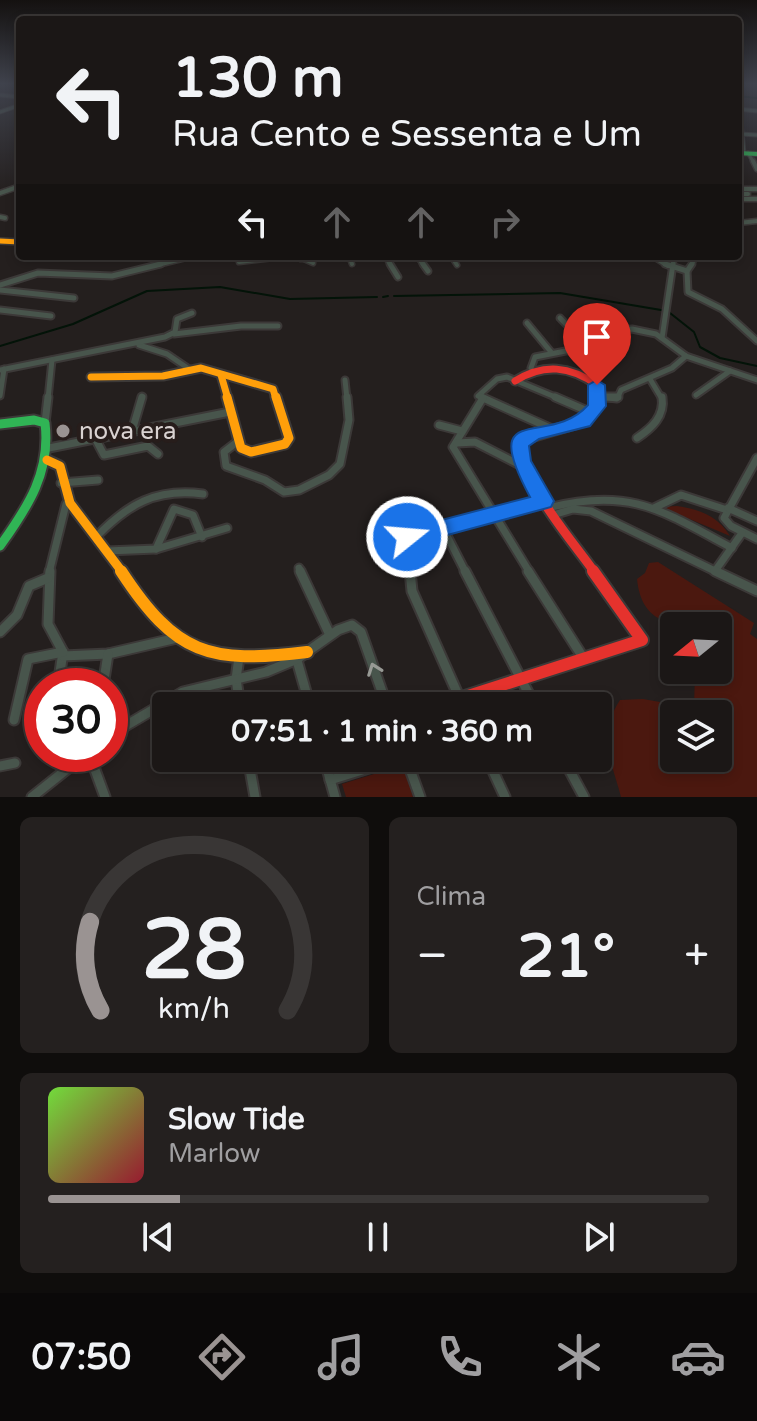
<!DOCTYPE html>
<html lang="pt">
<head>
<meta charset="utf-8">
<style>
	body { margin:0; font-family:"Varela Round",sans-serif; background:#24201f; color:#f1f3f6; height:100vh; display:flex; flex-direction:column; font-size:30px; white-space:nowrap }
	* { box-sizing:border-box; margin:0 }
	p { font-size:26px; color:#a09fa1 }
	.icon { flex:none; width:44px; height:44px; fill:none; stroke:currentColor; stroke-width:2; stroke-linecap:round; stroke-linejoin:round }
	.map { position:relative; height:797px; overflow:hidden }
	.drawer { display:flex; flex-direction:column; gap:20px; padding:20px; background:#0f0d0c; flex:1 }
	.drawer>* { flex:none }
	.top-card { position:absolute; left:16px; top:16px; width:726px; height:244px; border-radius:8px; box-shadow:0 4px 12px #0003,0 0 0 2px #393635; background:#1b1716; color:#f1f3f6; overflow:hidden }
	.needle { width:52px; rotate:252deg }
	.tools { position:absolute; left:660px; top:612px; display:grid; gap:16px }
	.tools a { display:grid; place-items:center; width:72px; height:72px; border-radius:8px; background:#1b1716; box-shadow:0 4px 12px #0003,0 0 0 2px #393635; font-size:40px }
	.speed { position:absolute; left:24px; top:668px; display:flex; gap:16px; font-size:40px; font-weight:700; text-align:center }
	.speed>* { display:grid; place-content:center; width:104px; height:104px; border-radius:50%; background:#1b1716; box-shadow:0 4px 12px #0003,0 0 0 2px #393635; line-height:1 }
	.speed .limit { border:12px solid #d22; background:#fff; color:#111 }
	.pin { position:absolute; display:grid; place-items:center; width:68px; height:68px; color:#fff; margin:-82px -34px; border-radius:50% 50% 50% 0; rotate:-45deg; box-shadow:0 0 8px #0007 }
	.pin .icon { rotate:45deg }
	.me { position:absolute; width:88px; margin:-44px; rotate:73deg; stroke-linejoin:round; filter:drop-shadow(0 0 6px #0008) }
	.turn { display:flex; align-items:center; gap:28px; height:168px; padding:0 24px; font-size:36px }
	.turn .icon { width:104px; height:104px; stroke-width:2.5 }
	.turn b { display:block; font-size:56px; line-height:68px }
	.lanes { display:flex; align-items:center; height:76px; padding:0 24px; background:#0003; justify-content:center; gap:40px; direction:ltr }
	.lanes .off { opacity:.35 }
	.big { font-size:60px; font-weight:800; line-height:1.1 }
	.drawer .tile { flex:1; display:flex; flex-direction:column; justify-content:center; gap:12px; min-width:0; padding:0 28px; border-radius:12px; background:#24201f }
	.drawer .dial { align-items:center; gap:0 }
	.dial svg { height:208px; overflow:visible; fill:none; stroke:#393635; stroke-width:7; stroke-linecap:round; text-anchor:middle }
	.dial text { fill:#f1f3f6; stroke:none }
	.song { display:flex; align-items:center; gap:24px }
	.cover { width:96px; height:96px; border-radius:12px; background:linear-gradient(135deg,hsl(100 70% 55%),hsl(350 70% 35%)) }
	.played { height:8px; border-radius:4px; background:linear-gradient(90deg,#9a9392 20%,#393635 20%) }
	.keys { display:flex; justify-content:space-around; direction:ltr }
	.heat { display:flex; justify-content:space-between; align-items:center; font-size:44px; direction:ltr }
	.drawer .tiles { flex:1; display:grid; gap:20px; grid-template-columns:1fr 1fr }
	.tile:last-child { grid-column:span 2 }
	.trip { position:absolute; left:152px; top:692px; width:460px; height:80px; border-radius:8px; background:#1b1716; box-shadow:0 4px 12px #0003,0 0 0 2px #393635; font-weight:800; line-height:80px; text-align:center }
	.tabs { display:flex; height:128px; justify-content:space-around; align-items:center; background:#0b0909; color:#a09fa1 }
	.tabs .icon { width:56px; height:56px }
	.tabs .on { color:#9a9392 }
	.tabs b { font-size:36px; color:#f1f3f6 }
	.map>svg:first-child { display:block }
	.green { fill:#4b180f; fill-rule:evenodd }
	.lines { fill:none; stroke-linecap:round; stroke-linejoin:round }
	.stream { stroke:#031308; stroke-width:2 }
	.street-far4-casing { stroke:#3c3938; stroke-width:5 }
	.street-far3-casing { stroke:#3c3938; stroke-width:7 }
	.street-far2-casing { stroke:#3c3938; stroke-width:9 }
	.street-far1-casing { stroke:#3c3938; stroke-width:11 }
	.street-casing { stroke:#3c3938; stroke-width:13 }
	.fast-far1-casing { stroke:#3c3938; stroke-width:6 }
	.fast-casing { stroke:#3c3938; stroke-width:13 }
	.slow-far3-casing { stroke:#3c3938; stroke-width:8 }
	.slow-far2-casing { stroke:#3c3938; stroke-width:11 }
	.slow-far1-casing { stroke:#3c3938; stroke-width:13 }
	.slow-casing { stroke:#3c3938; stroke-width:16 }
	.jam-far2-casing { stroke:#3c3938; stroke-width:11 }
	.jam-far1-casing { stroke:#3c3938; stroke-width:13 }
	.jam-casing { stroke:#3c3938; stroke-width:16 }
	.street-far4 { stroke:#48554c; stroke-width:3 }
	.street-far3 { stroke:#48554c; stroke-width:4 }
	.street-far2 { stroke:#48554c; stroke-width:5 }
	.street-far1 { stroke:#48554c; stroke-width:7 }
	.street { stroke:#48554c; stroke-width:9 }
	.fast-far1 { stroke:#30b455; stroke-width:4 }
	.fast { stroke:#30b455; stroke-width:9 }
	.slow-far3 { stroke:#ff9f0a; stroke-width:5 }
	.slow-far2 { stroke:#ff9f0a; stroke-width:7 }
	.slow-far1 { stroke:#ff9f0a; stroke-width:9 }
	.slow { stroke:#ff9f0a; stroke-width:12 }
	.jam-far2 { stroke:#e5322d; stroke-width:7 }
	.jam-far1 { stroke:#e5322d; stroke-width:9 }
	.jam { stroke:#e5322d; stroke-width:12 }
	.oneway { stroke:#989a95 }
	.route { fill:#1a73e8; stroke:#114b97; stroke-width:2 }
	.poi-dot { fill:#9a9392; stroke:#271d1b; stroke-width:3 }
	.labels { text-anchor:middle; stroke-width:8; stroke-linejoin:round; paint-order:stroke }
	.poi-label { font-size:24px; fill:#d9d2d1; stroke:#271d1b; text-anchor:start }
</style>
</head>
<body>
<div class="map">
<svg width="757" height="797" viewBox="0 0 757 797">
	<rect width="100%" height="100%" fill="#241f1e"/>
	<g class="green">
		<path d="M 677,506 C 699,509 718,516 730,536 L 661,507 Z"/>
		<path d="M 658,562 L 754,623 L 750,634 L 757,639 L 757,797 L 621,797 C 611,759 597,735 620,700 L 643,699 L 694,708 L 695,670 L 718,670 L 718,626 C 680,626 642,629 637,579 L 645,573 L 649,563 ZM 674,714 L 718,714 L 718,758 L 674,758 Z"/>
		<polygon points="403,765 413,797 346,797 342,784"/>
	</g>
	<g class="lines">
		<g class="stream">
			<polyline points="738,96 757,98"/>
			<polyline points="394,296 560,293 661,310"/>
			<polyline points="383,297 388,296"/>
			<polyline points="670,313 694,332 700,347 720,358 757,366"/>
			<polyline points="0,346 73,324 147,291 220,287 290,299 377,297"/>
		</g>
		<g class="street-far4-casing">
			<g id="street-far4">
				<polyline points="0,95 20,97"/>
				<polyline points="739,102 744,153"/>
				<polyline points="738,109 757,111"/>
				<polyline points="0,112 20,105"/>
				<polyline points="741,134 757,135"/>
				<polyline points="748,153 754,163"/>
			</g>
		</g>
		<g class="street-far3-casing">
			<g id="street-far3">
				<polyline points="753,161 757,169"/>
				<polyline points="738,189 757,189"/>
				<polyline points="0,193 20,186"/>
				<polyline points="738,194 748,194"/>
				<polyline points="738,199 757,199"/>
				<polyline points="0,217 5,218"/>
				<polyline points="738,223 757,221"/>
				<polyline points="297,256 313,263"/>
				<polyline points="349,256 352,264"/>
				<polyline points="385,256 391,266"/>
				<polyline points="417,256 424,266"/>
				<polyline points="451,256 457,265"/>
				<polyline points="652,256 668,266"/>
				<polyline points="301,259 326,256"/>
				<polyline points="239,262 291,256"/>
				<polyline points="153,266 194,256"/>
				<polyline points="673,266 674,256"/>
				<polyline points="690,266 697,256"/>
			</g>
		</g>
		<g class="street-far2-casing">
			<g id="street-far2">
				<polyline points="390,264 398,277"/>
				<polyline points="423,264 428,271"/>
				<polyline points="665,264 687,271 692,264"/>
				<polyline points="687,271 688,292 722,309 757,341"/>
				<polyline points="0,285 38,273 112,276 161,264"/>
				<polyline points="0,290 74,298"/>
				<polyline points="0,310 51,316"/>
				<polyline points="560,318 587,346"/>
				<polyline points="527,323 551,352"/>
				<polyline points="174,334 241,326 278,326"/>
				<polyline points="662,338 673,264"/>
				<polyline points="139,345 167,354 189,369"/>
				<polyline points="531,368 535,357 581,348 611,331 632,329 656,334 686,356 757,380"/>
				<polyline points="0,370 165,337 175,332 177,319 192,313"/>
				<polyline points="650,379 662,399"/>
				<polyline points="345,380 347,399"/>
				<polyline points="696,395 730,371"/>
				<polyline points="0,396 4,369"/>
				<polyline points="599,397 617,399 621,390 672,368 686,356"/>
				<polyline points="48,399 52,360"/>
				<polyline points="485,399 478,396 497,379 507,377 560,399"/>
			</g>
		</g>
		<g class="street-far1-casing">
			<g id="street-far1">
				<polyline points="481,397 552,429"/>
				<polyline points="555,397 592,413"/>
				<polyline points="601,397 618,397"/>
				<polyline points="483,398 453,447 530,573"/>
				<polyline points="45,423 48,397"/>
				<polyline points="439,425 462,431"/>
				<polyline points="132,431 142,397"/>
				<polyline points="95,438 104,455 148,446 158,454"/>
				<path d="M 637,438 C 652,428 665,416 662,397"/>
				<polyline points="237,442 224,452 226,466 265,480 284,492 299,490 329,475 340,464 349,420 347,397"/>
				<polyline points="457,443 475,442 524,467"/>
				<polyline points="49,448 230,412"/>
				<polyline points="757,458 724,518 731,526 757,539"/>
				<polyline points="61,483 98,480"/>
				<path d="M 548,508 C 630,487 661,510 732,548"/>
				<polyline points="654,508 681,495 727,510"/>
				<polyline points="728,508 757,521"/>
				<polyline points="553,515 573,509 591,511 719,573"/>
				<polyline points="442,526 466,573"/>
				<path d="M 96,537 C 128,504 156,488 203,494"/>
				<polyline points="156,549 174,509 193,515 202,537"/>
				<polyline points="107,551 156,549 227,528"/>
				<polyline points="299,568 301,573"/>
				<polyline points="715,571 742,533"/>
				<polyline points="49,573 66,504"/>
				<polyline points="410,573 407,537 543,501"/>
			</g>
		</g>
		<g class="street-casing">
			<g id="street">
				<polyline points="50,571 48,624 63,652 59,679"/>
				<polyline points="300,571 330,635"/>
				<polyline points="410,571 412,591 463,706"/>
				<polyline points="465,571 535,706"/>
				<polyline points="528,571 584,659"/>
				<polyline points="715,571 757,591"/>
				<polyline points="0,632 17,615 29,586 48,578"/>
				<polyline points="63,656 108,654 177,638"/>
				<polyline points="239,657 236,679 240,706"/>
				<polyline points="296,657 310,706"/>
				<polyline points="103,686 108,654"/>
				<polyline points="14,720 28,659 63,652"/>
				<polyline points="110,735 183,692 266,672 297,659 338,630 352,625 361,632 387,706"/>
				<polyline points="84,756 94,767 105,797"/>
				<polyline points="248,758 255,797"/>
				<polyline points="324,758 335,797"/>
				<polyline points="406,758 420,797"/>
				<polyline points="487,758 505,797"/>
				<polyline points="563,758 584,797"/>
				<polyline points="0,766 15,763"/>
				<polyline points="330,780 401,758"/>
				<polyline points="32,797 86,754"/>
			</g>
		</g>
		<g class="fast-far1-casing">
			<polyline id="fast-far1" points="738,153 757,154"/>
		</g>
		<g class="fast-casing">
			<path id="fast" d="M 0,424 L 34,420 L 45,423 C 51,472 28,507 0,546"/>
		</g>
		<g class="slow-far3-casing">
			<polyline id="slow-far3" points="0,241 20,242"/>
		</g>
		<g class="slow-far2-casing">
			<g id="slow-far2">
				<polyline points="221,375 228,399"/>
				<polyline points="91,377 163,376 201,368 273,389 276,399"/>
			</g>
		</g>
		<g class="slow-far1-casing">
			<g id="slow-far1">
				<polyline points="227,397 241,448 251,452 285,444 289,438 276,397"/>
				<polyline points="47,460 60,466 70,503 123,573"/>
			</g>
		</g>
		<g class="slow-casing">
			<path id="slow" d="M 121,571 C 176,655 209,664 307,652"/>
		</g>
		<g class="jam-far2-casing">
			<path id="jam-far2" d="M 515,381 C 544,363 570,366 597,385 L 595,399"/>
		</g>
		<g class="jam-far1-casing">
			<path id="jam-far1" d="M 595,573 C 576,545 510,471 524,439 L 575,424 L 594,411 L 596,397"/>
		</g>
		<g class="jam-casing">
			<polyline id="jam" points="437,706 642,640 593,571"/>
		</g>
		<use href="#street-far4" class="street-far4"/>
		<use href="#street-far3" class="street-far3"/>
		<use href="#street-far2" class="street-far2"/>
		<use href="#street-far1" class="street-far1"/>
		<use href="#street" class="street"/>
		<use href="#fast-far1" class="fast-far1"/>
		<use href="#fast" class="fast"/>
		<use href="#slow-far3" class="slow-far3"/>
		<use href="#slow-far2" class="slow-far2"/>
		<use href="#slow-far1" class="slow-far1"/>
		<use href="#slow" class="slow"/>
		<use href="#jam-far2" class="jam-far2"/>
		<use href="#jam-far1" class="jam-far1"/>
		<use href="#jam" class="jam"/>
	</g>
	<defs><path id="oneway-chevron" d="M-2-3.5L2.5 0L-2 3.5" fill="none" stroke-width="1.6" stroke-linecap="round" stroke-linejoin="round" transform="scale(2)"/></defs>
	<use class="oneway" href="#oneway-chevron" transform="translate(374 669) rotate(-110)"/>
	<linearGradient id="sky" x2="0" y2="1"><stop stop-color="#141110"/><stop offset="0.43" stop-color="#3f424c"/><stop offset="1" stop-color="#3f424c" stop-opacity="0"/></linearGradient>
	<rect width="757" height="195" fill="url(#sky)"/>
	<path class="route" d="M 597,380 L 605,385 L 606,406 L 590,426 L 539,439 L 529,446 L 531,461 L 554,501 L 551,507 L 407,546 L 399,543 L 395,537 L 399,531 L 530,497 C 477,398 549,449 588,405 L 588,385 Z"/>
	<circle class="poi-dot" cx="63" cy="431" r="8"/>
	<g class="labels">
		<g class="poi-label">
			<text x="79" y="439">nova era</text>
		</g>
	</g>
</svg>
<div class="tools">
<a><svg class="needle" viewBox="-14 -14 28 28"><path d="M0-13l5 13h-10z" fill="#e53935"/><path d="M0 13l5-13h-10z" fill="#a09fa1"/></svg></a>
<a><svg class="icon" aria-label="layers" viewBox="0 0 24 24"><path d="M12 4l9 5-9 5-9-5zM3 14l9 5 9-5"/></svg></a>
</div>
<div class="speed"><div class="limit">30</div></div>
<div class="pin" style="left:597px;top:385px;background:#d93025"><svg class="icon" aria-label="arrive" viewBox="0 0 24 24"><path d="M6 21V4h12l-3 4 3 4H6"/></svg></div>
<svg class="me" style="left:407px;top:537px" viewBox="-20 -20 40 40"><circle r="17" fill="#1a73e8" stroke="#fff" stroke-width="3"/><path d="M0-11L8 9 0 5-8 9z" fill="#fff"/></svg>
<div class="trip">07:51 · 1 min · 360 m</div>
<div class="top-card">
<div class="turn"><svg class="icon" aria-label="left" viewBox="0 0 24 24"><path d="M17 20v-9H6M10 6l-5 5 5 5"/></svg><div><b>130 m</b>Rua Cento e Sessenta e Um</div></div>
<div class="lanes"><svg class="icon" aria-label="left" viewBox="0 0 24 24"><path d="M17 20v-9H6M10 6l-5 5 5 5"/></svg><svg class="icon off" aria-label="ahead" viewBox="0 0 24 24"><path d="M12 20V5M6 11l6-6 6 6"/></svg><svg class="icon off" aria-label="ahead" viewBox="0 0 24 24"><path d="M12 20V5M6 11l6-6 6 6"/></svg><svg class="icon off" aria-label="right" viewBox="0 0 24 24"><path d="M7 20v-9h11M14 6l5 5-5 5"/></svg></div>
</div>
</div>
<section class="drawer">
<div class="tiles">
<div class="tile dial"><svg viewBox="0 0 100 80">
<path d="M14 69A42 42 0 1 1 86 69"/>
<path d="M14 69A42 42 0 0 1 10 35" stroke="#9a9392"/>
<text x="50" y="56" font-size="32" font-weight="700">28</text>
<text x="50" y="72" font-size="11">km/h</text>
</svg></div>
<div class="tile"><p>Clima</p>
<div class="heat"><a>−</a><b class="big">21°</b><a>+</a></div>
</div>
<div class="tile">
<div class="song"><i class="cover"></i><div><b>Slow Tide</b><p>Marlow</p></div></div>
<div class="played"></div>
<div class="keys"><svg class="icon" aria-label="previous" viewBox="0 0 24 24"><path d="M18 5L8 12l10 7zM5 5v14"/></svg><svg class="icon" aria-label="pause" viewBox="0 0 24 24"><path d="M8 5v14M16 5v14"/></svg><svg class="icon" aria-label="next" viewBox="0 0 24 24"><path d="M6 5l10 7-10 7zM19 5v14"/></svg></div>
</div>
</div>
</section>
<nav class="tabs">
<b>07:50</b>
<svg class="icon on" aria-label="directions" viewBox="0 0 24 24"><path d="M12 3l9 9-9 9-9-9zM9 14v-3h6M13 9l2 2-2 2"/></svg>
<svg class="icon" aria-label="music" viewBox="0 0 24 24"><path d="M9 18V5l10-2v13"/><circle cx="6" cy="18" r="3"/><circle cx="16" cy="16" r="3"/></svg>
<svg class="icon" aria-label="phone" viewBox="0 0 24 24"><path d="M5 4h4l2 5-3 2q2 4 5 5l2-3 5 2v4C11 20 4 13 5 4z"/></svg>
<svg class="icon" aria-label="climate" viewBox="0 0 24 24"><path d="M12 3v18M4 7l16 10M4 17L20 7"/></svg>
<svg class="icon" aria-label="car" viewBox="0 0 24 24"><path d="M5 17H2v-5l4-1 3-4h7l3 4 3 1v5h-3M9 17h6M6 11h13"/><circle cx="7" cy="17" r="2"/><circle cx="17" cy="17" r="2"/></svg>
</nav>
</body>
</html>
